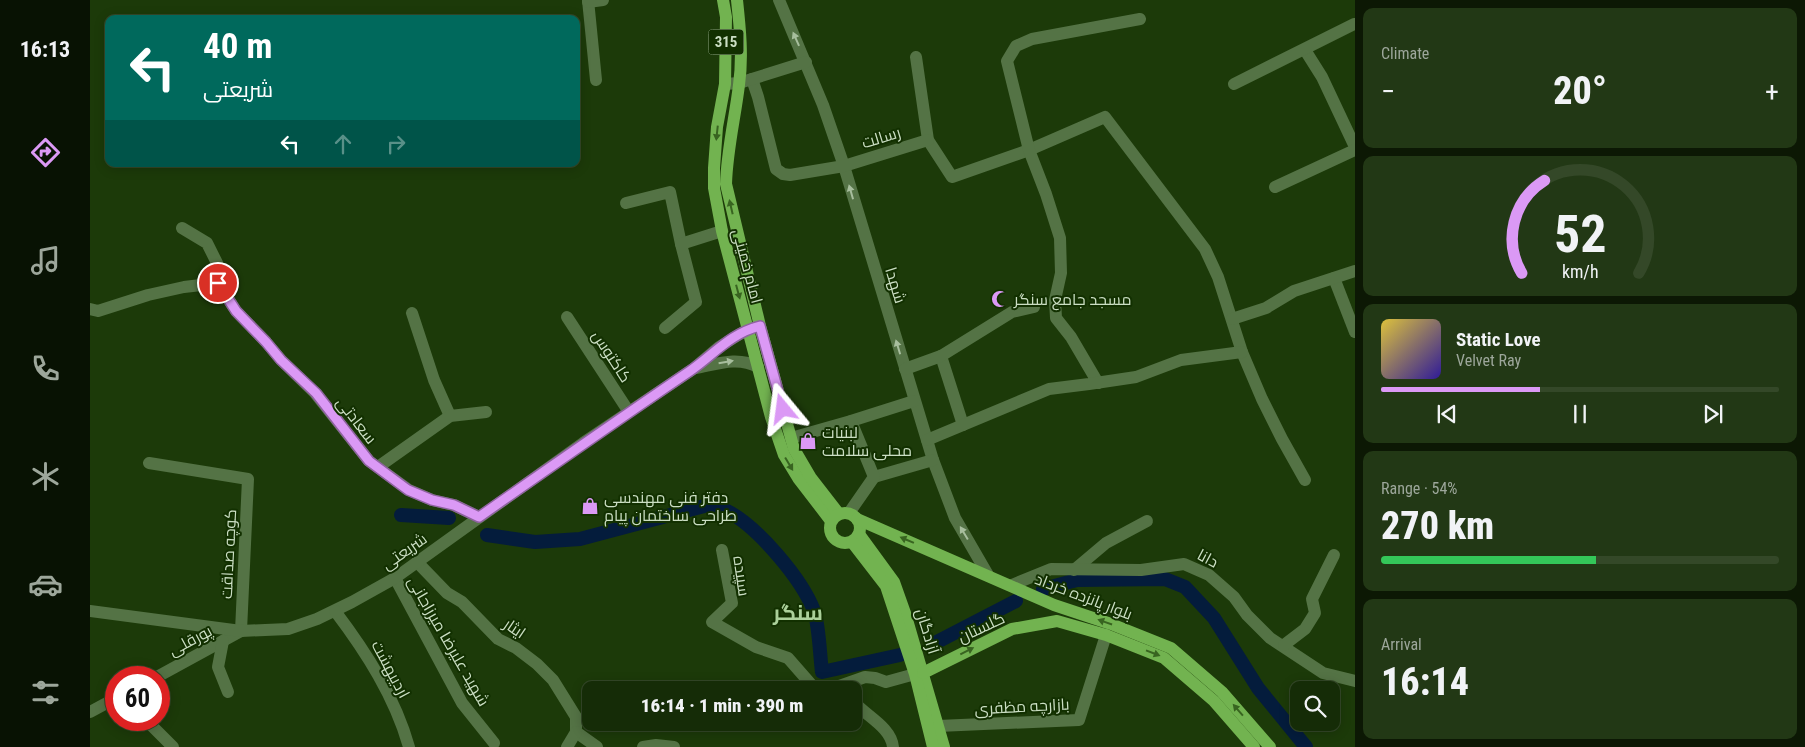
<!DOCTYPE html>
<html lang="en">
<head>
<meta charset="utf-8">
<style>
	body { margin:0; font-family:"Roboto Condensed",Cairo,sans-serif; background:#223815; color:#f1f3f6; height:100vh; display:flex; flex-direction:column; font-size:19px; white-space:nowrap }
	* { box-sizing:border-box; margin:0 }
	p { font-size:16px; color:#9da79b }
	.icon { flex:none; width:28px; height:28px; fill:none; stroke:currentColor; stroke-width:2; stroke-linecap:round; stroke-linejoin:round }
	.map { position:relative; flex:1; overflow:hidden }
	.details { display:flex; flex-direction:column; gap:8px; padding:8px; background:#0c1804; width:450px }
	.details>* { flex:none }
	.top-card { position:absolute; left:15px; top:15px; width:475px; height:152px; border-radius:10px; box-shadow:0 2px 12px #0003,0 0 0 1px #344828; background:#00695c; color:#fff; overflow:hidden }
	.controls { position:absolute; left:1200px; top:681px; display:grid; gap:10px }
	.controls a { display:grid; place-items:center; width:50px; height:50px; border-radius:10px; background:#152c07; box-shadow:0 2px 12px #0003,0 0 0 1px #344828; font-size:25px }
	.speed { position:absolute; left:15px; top:666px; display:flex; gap:10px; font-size:25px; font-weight:700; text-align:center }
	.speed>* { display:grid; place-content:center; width:65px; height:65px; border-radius:50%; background:#152c07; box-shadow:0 2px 12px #0003,0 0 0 1px #344828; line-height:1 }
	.speed .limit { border:8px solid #d22; background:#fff; color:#111 }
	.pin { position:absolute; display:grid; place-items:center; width:42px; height:42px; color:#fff; margin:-21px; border:2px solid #fff; border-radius:50%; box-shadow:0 1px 5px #0007 }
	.me { position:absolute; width:55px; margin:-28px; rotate:344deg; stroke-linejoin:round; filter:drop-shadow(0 0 4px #0008) }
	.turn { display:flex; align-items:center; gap:18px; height:105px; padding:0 15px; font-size:22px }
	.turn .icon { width:65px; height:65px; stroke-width:2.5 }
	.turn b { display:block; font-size:35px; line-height:42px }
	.lanes { display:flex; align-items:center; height:48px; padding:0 15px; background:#0003; justify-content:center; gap:25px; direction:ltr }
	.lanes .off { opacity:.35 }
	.big { font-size:38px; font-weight:800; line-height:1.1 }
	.details .tile { flex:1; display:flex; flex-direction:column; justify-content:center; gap:8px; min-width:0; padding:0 18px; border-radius:10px; background:#223815 }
	.details .dial { align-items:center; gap:0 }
	.dial svg { height:130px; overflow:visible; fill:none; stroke:#344828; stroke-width:7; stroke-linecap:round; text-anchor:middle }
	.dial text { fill:#f1f3f6; stroke:none }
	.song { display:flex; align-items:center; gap:15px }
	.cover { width:60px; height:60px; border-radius:8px; background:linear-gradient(135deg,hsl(50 70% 55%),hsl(250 70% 35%)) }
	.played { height:5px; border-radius:2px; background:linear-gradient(90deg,#db99f5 40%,#344828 40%) }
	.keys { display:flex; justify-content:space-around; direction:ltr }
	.heat { display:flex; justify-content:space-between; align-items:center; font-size:28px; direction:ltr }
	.charge { height:8px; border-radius:4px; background:linear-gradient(90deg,#34c759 54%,#344828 0) }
	.trip { position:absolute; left:492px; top:681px; width:280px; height:50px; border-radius:10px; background:#152c07; box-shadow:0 2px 12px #0003,0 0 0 1px #344828; font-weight:800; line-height:50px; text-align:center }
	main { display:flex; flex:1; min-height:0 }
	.tabs { display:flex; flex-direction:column; width:90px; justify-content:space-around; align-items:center; background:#081203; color:#9da79b }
	.tabs .icon { width:35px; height:35px }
	.tabs .on { color:#db99f5 }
	.tabs b { font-size:22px; color:#f1f3f6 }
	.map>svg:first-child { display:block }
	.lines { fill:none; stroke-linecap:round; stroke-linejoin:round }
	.canal { stroke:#041c3c; stroke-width:14 }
	.minor { stroke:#547345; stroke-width:12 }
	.major { stroke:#72b350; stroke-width:12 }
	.oneway { fill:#a7be9d }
	.oneway2 { fill:#386420 }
	.route-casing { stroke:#8e639f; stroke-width:12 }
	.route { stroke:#db99f5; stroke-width:9 }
	.labels { text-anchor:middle; stroke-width:4; stroke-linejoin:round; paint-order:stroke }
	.shield { fill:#123000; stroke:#94aa88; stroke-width:1 }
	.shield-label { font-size:15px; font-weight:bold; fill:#cbdec3 }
	.street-label { font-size:16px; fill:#cbdec3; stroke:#123000 }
	.poi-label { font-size:16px; fill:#cbdec3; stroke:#123000; text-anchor:start }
	.district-label { font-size:21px; font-weight:bold; fill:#abd09a; stroke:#123000 }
</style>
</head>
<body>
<main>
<nav class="tabs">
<b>16:13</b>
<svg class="icon on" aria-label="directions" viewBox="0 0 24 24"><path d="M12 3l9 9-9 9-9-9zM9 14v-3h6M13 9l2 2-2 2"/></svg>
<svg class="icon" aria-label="music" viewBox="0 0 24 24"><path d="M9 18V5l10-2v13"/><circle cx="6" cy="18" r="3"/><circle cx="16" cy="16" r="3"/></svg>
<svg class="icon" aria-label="phone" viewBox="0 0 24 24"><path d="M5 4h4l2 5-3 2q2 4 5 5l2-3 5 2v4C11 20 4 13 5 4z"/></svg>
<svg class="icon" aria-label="climate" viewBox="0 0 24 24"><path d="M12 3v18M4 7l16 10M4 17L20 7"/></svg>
<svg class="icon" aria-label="car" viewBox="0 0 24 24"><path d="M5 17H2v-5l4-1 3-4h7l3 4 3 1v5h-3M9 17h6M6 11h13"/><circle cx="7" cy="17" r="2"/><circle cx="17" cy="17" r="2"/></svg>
<svg class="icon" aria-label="filters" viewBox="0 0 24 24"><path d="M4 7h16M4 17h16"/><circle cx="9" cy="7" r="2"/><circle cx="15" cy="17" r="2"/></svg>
</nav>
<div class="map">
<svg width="1265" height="747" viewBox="0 0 1265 747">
	<rect width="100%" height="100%" fill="#1c3a09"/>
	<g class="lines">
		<g class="canal">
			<polyline points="311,515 359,518"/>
			<path d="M 397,535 L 445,542 L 490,539 L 618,505 C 624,507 631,508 637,511 C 667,526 712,579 724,611 C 729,624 730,657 732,672 L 810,655"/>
			<polyline points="953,589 987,580 1075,579 1095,587 1124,618 1168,688 1216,747"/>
			<polyline points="843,644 926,601"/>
		</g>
		<g class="minor">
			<polyline points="498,0 506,80"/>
			<polyline points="689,0 733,105 754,166 843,460 865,518 898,575"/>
			<polyline points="498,2 513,0"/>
			<polyline points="1215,50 1232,77 1265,147"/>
			<polyline points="826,57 838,140 862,177 939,150 1015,117 1115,249 1128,277 1152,352 1172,399 1192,439 1215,480"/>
			<polyline points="662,79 668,97 686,169 693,174 700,175 754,166 838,140"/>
			<polyline points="635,84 649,83 716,62"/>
			<polyline points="1144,84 1264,24"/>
			<polyline points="1185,187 1265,150"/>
			<polyline points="536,203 580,192 591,244"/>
			<polyline points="92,228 117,243 127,263 128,283 146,311 176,342 191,360 225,393 279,461 319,490 342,500 364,505 389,517"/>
			<polyline points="1244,278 1265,332"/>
			<polyline points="0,309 8,311 58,295 94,287 128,283"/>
			<polyline points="322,313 344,380 360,416"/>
			<polyline points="477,317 539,412"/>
			<polyline points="1142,319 1176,308 1204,291 1265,271"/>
			<polyline points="575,328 606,302 591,244 632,231"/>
			<polyline points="851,356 873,425"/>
			<path d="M 606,368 C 627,364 648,356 668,367"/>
			<polyline points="815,369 851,356 922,312 944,307"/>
			<polyline points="1008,383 981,337 966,318 965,300 971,273 970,238 956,194 939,150 917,61 926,46 942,39 1050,19"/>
			<polyline points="701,438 761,421 824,401"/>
			<polyline points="837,440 959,389 999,384 1046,377 1091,360 1152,352"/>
			<polyline points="59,463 158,479 151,631 65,678"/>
			<polyline points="288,467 360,416 396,412"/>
			<polyline points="784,477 843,460"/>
			<polyline points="759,513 784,477 761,421"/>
			<polyline points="632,550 642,603 622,622 666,647 698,658 726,690"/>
			<polyline points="327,562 357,593 372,602 408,639 426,648 447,664 463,680 486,717 486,732"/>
			<polyline points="984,570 1016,543 1057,521"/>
			<polyline points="305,578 372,703 404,743"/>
			<polyline points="922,585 961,569 1051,570 1094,564 1119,575 1144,597 1157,615 1180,638 1233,673 1265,681"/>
			<polyline points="0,611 151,631 198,629 227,619 262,602 305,578 493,443 603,369 629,347 658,329 667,327"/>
			<path d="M 245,611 C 276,652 305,697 319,747"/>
			<polyline points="133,641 128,667 138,692"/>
			<polyline points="1194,645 1215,629 1225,613 1222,599 1244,555"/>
			<polyline points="738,690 775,677 785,678 796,682 825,674"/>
			<path d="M 764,702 C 776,716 801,727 803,747"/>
			<polyline points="0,712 26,698"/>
			<polyline points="56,720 83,747"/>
			<polyline points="848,726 989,720 1016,635"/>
			<polyline points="486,732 507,747"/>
			<polyline points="477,747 486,732"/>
			<polyline points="553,747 566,745 584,747"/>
		</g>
		<g class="major">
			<polyline points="633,0 636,17 635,84 627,127 624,168 624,188 632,231 681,417 694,455 708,478 741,521"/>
			<path d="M 647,0 C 650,28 653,57 649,85 C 645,118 637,150 636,184 L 670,326 L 704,449 L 721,478 L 749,514"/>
			<circle cx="755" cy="528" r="15"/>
			<polyline points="767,519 964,605 1021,624 1081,648 1132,692 1180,747"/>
			<polyline points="769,534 804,582 815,613 854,747"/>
			<polyline points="762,542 796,586 825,674 843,747"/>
			<polyline points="833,673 922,629 967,621 1016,635 1074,658 1124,701 1164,747"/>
		</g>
	</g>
	<defs><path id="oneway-solid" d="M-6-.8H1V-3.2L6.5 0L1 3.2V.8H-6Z" transform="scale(1.25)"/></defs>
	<g class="oneway">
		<use href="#oneway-solid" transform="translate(706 39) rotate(-114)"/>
		<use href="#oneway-solid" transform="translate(761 192) rotate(-106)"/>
		<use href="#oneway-solid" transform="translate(808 347) rotate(-107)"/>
		<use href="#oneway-solid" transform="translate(636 362) rotate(-10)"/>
		<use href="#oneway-solid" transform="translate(874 533) rotate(-121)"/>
	</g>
	<g class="oneway2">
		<use href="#oneway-solid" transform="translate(627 133) rotate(96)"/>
		<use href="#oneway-solid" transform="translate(641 207) rotate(-103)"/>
		<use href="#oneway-solid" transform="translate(648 292) rotate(75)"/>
		<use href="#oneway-solid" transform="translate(699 464) rotate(59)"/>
		<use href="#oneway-solid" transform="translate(817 540) rotate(-157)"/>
		<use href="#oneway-solid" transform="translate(1015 622) rotate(-161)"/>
		<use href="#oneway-solid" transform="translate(877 651) rotate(-27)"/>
		<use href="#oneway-solid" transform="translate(1063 653) rotate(21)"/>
		<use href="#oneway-solid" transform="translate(1148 710) rotate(-131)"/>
	</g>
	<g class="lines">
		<g class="route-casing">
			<path id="route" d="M 128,283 L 146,311 L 176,342 L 191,360 L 226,393 L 279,461 L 318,490 L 342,500 L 364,505 L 389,517 C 459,468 529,419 600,371 C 623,355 641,333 670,326 L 693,409"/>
		</g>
		<use href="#route" class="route"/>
	</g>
	<defs>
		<g id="mosque-bare" transform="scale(1.35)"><path d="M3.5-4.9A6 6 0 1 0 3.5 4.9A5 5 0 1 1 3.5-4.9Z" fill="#db99f5" stroke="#123000" stroke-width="2.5" paint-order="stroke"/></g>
		<g id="shop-bare" transform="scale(1.35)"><path d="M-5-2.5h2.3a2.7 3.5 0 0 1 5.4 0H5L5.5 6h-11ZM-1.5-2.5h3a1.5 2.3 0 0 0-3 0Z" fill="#db99f5" stroke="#123000" stroke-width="2.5" paint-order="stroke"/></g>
	</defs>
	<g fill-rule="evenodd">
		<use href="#mosque-bare" x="910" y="299"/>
		<use href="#shop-bare" x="718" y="441"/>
		<use href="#shop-bare" x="500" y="506"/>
	</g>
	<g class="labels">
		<rect class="shield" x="618.5" y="29.5" width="35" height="25" rx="4"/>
		<g class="shield-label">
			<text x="636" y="47">315</text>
		</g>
		<g class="street-label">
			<text transform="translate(791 137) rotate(-17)" y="6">رسالت</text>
			<text transform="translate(658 266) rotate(75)" y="6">امام خمینی</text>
			<text transform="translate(806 285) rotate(73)" y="6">شهدا</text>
			<text transform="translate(522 356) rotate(57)" y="6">کاکتوس</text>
			<text transform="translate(267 420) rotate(52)" y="6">سعادتی</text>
			<text transform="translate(314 551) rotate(-35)" y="6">شریعتی</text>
			<text transform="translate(138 554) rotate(-87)" y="6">کوچه صداقت</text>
			<text transform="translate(1118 558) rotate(28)" y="6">دانا</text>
			<text transform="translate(652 576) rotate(82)" y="6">سپیده</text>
			<text transform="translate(994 596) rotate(21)" y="6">بلوار پانزده خرداد</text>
			<text transform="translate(891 627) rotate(-25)" y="6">گلستان</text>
			<text transform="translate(425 628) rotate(34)" y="6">ایثار</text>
			<text transform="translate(838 631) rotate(73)" y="6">آزادگان</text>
			<text transform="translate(100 640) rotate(-28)" y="6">پورقلی</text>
			<text transform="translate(359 641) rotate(60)" y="6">شهید علیرضا میرزاجانی</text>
			<text transform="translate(301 669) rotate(62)" y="6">اردیبهشت</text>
			<text transform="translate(932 706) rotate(-3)" y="6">بازارچه مظفری</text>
		</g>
		<g class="poi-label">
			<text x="924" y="305">مسجد جامع سنگر</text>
			<text x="732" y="438">لبنیات<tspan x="732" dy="18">محلی سلامت</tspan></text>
			<text x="514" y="503">دفتر فنی مهندسی<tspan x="514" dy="18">طراحی ساختمان پیام</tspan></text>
		</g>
		<g class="district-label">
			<text x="708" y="620">سنگر</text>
		</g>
	</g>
</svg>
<div class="controls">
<a><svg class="icon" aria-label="search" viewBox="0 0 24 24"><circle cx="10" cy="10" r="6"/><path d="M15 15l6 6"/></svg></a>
</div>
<div class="speed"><div class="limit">60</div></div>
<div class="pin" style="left:128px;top:283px;background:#d93025"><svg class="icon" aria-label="arrive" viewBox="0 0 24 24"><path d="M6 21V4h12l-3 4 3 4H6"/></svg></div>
<svg class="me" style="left:693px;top:409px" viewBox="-20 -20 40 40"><path d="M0-17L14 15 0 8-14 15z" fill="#db99f5" stroke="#fff" stroke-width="4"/></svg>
<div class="trip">16:14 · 1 min · 390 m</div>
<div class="top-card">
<div class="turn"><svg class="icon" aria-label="left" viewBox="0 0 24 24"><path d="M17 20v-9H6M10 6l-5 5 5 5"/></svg><div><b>40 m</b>شریعتی</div></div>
<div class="lanes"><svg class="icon" aria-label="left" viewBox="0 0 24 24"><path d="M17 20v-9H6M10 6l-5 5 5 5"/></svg><svg class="icon off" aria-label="ahead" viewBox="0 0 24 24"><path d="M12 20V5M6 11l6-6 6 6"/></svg><svg class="icon off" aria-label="right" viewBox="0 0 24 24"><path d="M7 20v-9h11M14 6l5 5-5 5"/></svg></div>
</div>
</div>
<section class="details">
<div class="tile"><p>Climate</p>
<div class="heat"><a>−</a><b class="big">20°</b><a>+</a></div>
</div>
<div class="tile dial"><svg viewBox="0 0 100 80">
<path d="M14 69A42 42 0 1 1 86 69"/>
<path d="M14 69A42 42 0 0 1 28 12" stroke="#db99f5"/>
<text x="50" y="56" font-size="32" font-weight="700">52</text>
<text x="50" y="72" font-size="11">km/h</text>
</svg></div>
<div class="tile">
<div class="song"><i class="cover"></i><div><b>Static Love</b><p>Velvet Ray</p></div></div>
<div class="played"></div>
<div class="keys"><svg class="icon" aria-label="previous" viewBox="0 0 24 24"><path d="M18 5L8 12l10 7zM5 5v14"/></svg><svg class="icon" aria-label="pause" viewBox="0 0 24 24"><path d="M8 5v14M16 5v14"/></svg><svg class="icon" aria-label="next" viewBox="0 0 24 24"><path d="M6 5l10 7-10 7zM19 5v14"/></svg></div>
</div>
<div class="tile"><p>Range · 54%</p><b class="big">270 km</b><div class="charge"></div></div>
<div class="tile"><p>Arrival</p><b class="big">16:14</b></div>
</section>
</main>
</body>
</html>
